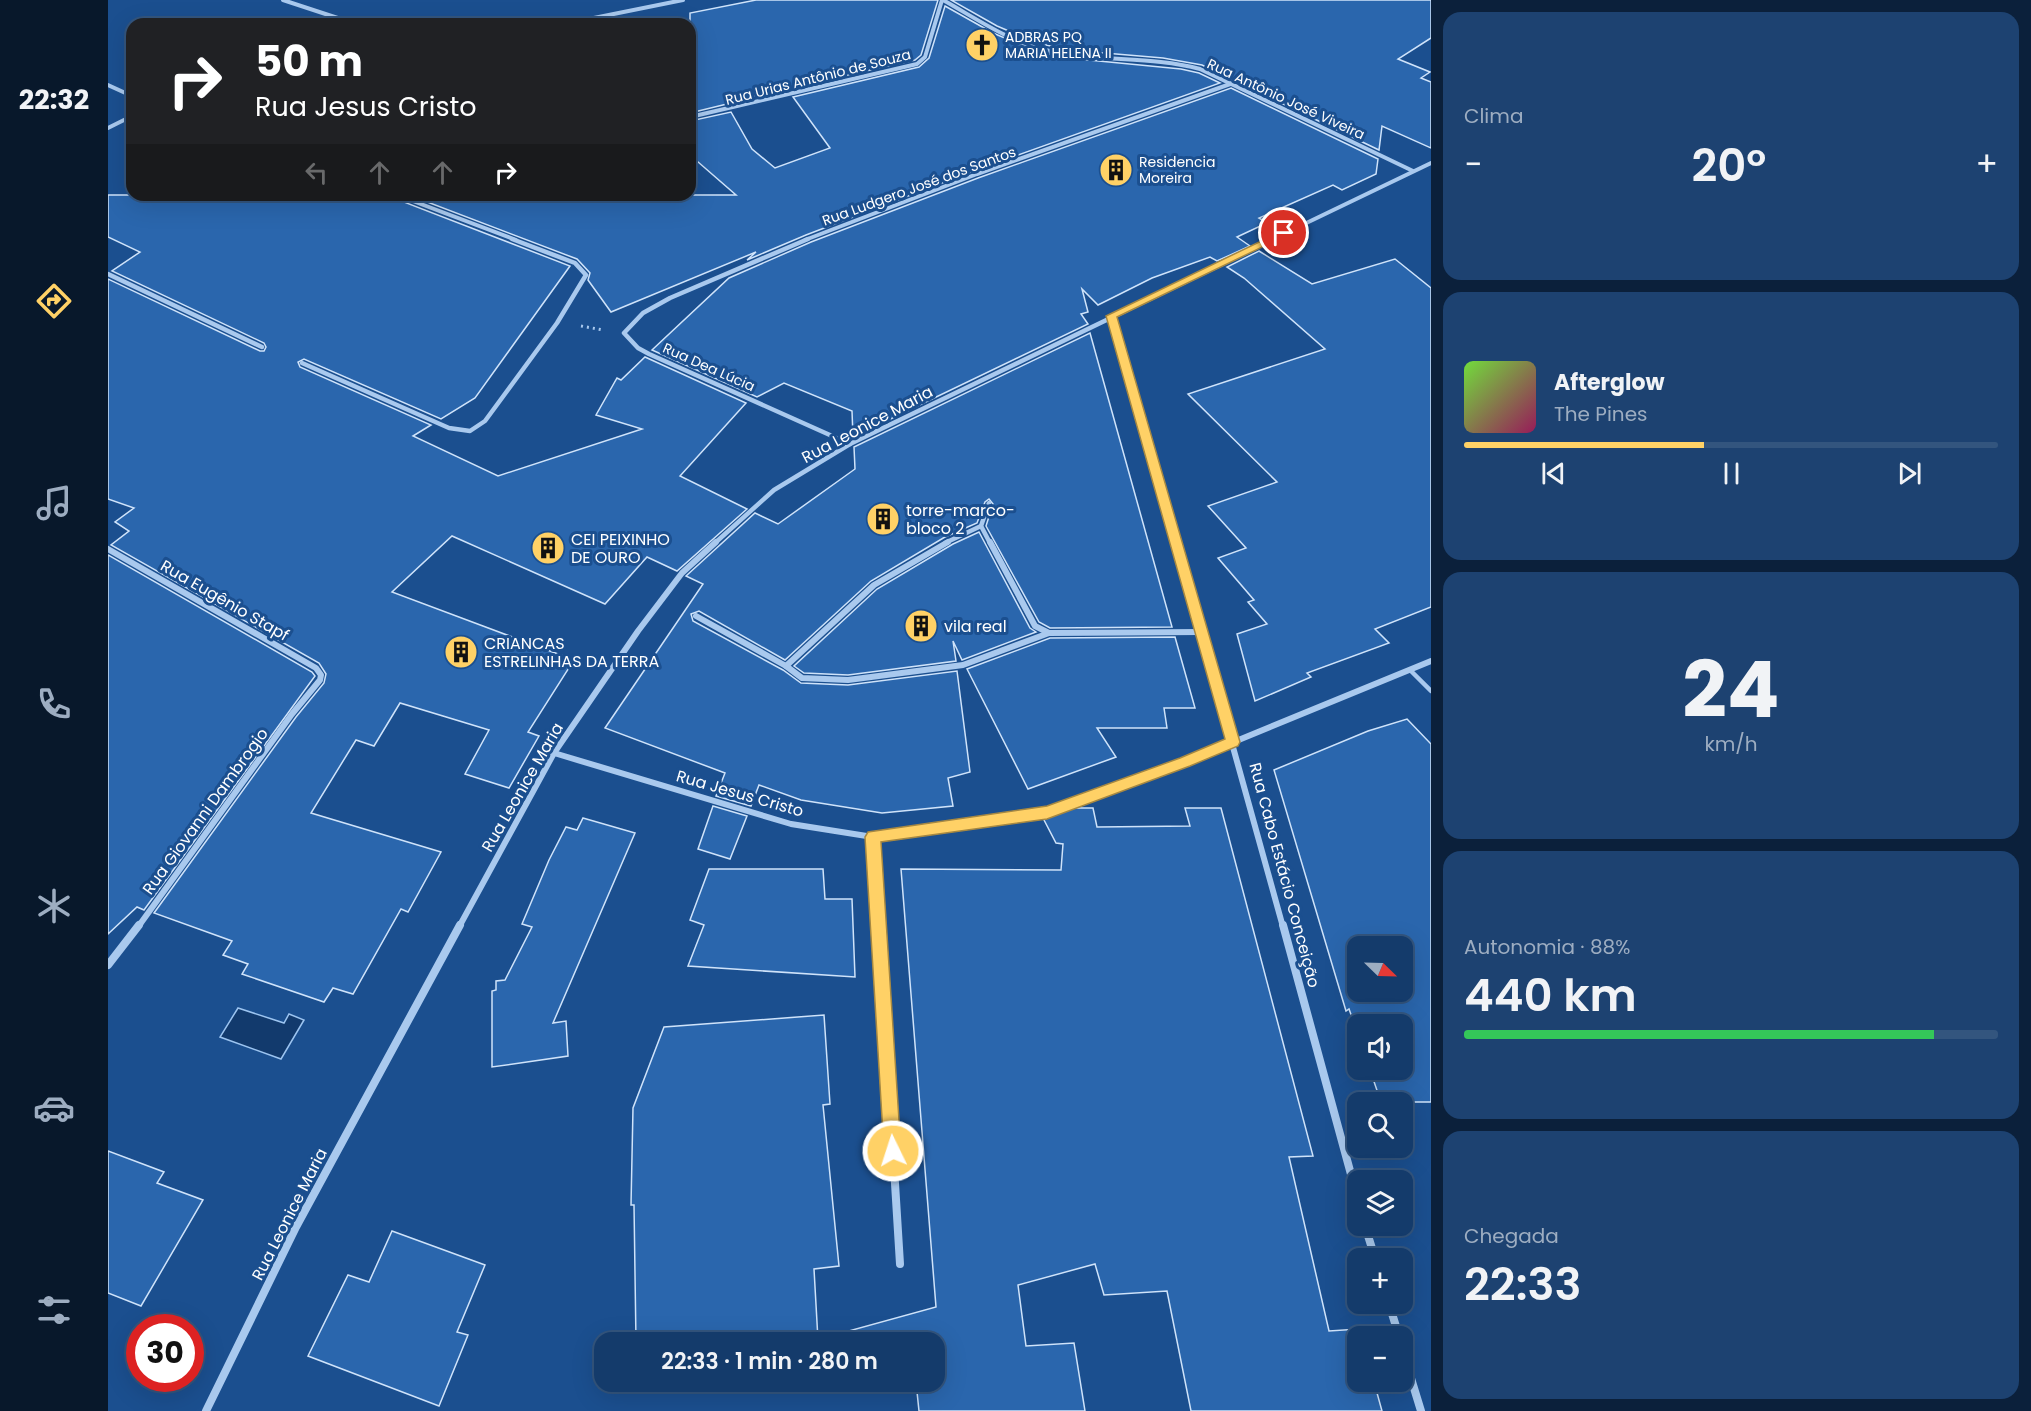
<!DOCTYPE html>
<html lang="pt">
<head>
<meta charset="utf-8">
<style>
	body { margin:0; font-family:Poppins,sans-serif; background:#1d4271; color:#f1f3f6; height:100vh; display:flex; flex-direction:column; font-size:22px; white-space:nowrap }
	* { box-sizing:border-box; margin:0 }
	p { font-size:20px; color:#9dadc1 }
	.icon { flex:none; width:33px; height:33px; fill:none; stroke:currentColor; stroke-width:2; stroke-linecap:round; stroke-linejoin:round }
	.map { position:relative; flex:1; overflow:hidden }
	.details { display:flex; flex-direction:column; gap:12px; padding:12px; background:#0b203b; width:600px }
	.details>* { flex:none }
	.banner { position:absolute; left:18px; top:18px; width:570px; height:183px; border-radius:18px; box-shadow:0 6px 24px #0002,0 0 0 2px #33557e; background:#202124; color:#fff; overflow:hidden }
	.needle { width:39px; rotate:113deg }
	.buttons { position:absolute; left:1239px; top:936px; display:grid; gap:12px }
	.buttons a { display:grid; place-items:center; width:66px; height:66px; border-radius:12px; background:#143b6b; box-shadow:0 6px 24px #0002,0 0 0 2px #33557e; font-size:30px }
	.speed { position:absolute; left:18px; top:1314px; display:flex; gap:12px; font-size:30px; font-weight:700; text-align:center }
	.speed>* { display:grid; place-content:center; width:78px; height:78px; border-radius:50%; background:#143b6b; box-shadow:0 6px 24px #0002,0 0 0 2px #33557e; line-height:1 }
	.speed .limit { border:9px solid #d22; background:#fff; color:#111 }
	.pin { position:absolute; display:grid; place-items:center; width:51px; height:51px; color:#fff; margin:-26px; border:3px solid #fff; border-radius:50%; box-shadow:0 2px 6px #0007 }
	.me { position:absolute; width:66px; margin:-33px; rotate:356deg; stroke-linejoin:round; filter:drop-shadow(0 0 4px #0008) }
	.turn { display:flex; align-items:center; gap:21px; height:126px; padding:0 30px; font-size:27px }
	.turn .icon { width:78px; height:78px; stroke-width:2.5 }
	.turn b { display:block; font-size:42px; line-height:51px }
	.lanes { display:flex; align-items:center; height:57px; padding:0 30px; background:#0003; justify-content:center; gap:30px; direction:ltr }
	.lanes .off { opacity:.35 }
	.big { font-size:45px; font-weight:600; line-height:1.1 }
	.details .card { flex:1; display:flex; flex-direction:column; justify-content:center; gap:9px; min-width:0; padding:0 21px; border-radius:18px; background:#1d4271 }
	.details .dial { align-items:center; gap:0 }
	.dial b { font-size:78px; line-height:1 }
	.song { display:flex; align-items:center; gap:18px }
	.cover { width:72px; height:72px; border-radius:9px; background:linear-gradient(135deg,hsl(100 70% 55%),hsl(330 70% 35%)) }
	.played { height:6px; border-radius:3px; background:linear-gradient(90deg,#ffd166 45%,#33557e 45%) }
	.keys { display:flex; justify-content:space-around; direction:ltr }
	.heat { display:flex; justify-content:space-between; align-items:center; font-size:33px; direction:ltr }
	.charge { height:9px; border-radius:4px; background:linear-gradient(90deg,#34c759 88%,#33557e 0) }
	.trip { position:absolute; left:486px; top:1332px; width:351px; height:60px; border-radius:18px; background:#143b6b; box-shadow:0 6px 24px #0002,0 0 0 2px #33557e; font-weight:600; line-height:60px; text-align:center }
	main { display:flex; flex:1; min-height:0 }
	.tab-bar { display:flex; flex-direction:column; width:108px; justify-content:space-around; align-items:center; background:#08182b; color:#9dadc1 }
	.tab-bar .icon { width:42px; height:42px }
	.tab-bar .current { color:#ffd166 }
	.tab-bar b { font-size:27px; color:#f1f3f6 }
	.map>svg:first-child { display:block }
	.water { fill:#123a6d; stroke:#9cc4f0; stroke-width:1.5 }
	.building { fill:#2a66ad; stroke:#cfe3fa; stroke-width:1.5; fill-rule:evenodd }
	.lines { fill:none; stroke-linecap:round; stroke-linejoin:round }
	.path { stroke:#a9c9ee; stroke-width:3; stroke-dasharray:2 4; stroke-linecap:butt }
	.service { stroke:#a9c9ee; stroke-width:4.5 }
	.minor-far3 { stroke:#a9c9ee; stroke-width:4 }
	.minor-far2 { stroke:#a9c9ee; stroke-width:4.5 }
	.minor-far1 { stroke:#a9c9ee; stroke-width:6 }
	.minor { stroke:#a9c9ee; stroke-width:8 }
	.route { fill:#ffd166; stroke:#a68842; stroke-width:1.5 }
	.labels { text-anchor:middle; stroke-width:6; stroke-linejoin:round; paint-order:stroke }
	.far-poi-label { font-size:14px; fill:#fff; stroke:#1b4f8f; text-anchor:start }
	.far-street-label { font-size:14px; fill:#fff; stroke:#1b4f8f }
	.street-label { font-size:16px; fill:#fff; stroke:#1b4f8f }
	.poi-label { font-size:16px; fill:#fff; stroke:#1b4f8f; text-anchor:start }
</style>
</head>
<body>
<main>
<nav class="tab-bar">
<b>22:32</b>
<svg class="icon current" aria-label="directions" viewBox="0 0 24 24"><path d="M12 3l9 9-9 9-9-9zM9 14v-3h6M13 9l2 2-2 2"/></svg>
<svg class="icon" aria-label="music" viewBox="0 0 24 24"><path d="M9 18V5l10-2v13"/><circle cx="6" cy="18" r="3"/><circle cx="16" cy="16" r="3"/></svg>
<svg class="icon" aria-label="phone" viewBox="0 0 24 24"><path d="M5 4h4l2 5-3 2q2 4 5 5l2-3 5 2v4C11 20 4 13 5 4z"/></svg>
<svg class="icon" aria-label="climate" viewBox="0 0 24 24"><path d="M12 3v18M4 7l16 10M4 17L20 7"/></svg>
<svg class="icon" aria-label="car" viewBox="0 0 24 24"><path d="M5 17H2v-5l4-1 3-4h7l3 4 3 1v5h-3M9 17h6M6 11h13"/><circle cx="7" cy="17" r="2"/><circle cx="17" cy="17" r="2"/></svg>
<svg class="icon" aria-label="filters" viewBox="0 0 24 24"><path d="M4 7h16M4 17h16"/><circle cx="9" cy="7" r="2"/><circle cx="15" cy="17" r="2"/></svg>
</nav>
<div class="map">
<svg width="1323" height="1411" viewBox="0 0 1323 1411">
	<rect width="100%" height="100%" fill="#1b4f8f"/>
	<polygon class="water" points="130,1008 176,1023 181,1014 196,1020 173,1059 112,1037"/>
	<g class="building">
		<polygon points="648,0 830,0 813,55 807,60 618,102 619,104 582,113 582,13"/>
		<polygon points="843,0 1323,0 1323,38 1290,59 1322,72 1313,78 1323,82 1323,148 1274,126 1271,150 1094,65 1055,58 961,50 929,43 889,26"/>
		<polygon points="837,6 885,33 927,51 960,58 1073,69 1091,73 1112,83 868,170 698,235 639,260 648,252 503,312 480,280 482,273 469,259 301,195 628,195 582,155 582,121 623,112 644,149 667,168 722,148 685,97 811,67 821,58"/>
		<polygon points="1123,88 1270,159 1268,174 1234,190 1225,185 1151,218 1159,223 1129,237 1142,246 1109,261 1102,257 1044,278 990,305 974,289 980,312 973,314 980,324 745,437 744,411 676,383 649,397 544,350 621,278 703,242 870,178"/>
		<polygon points="0,195 285,195 288,199 462,266 367,398 333,419 196,359 190,362 192,367 323,425 305,436 390,476 534,429 488,415 509,378 513,380 537,357 638,403 572,476 639,509 569,571 539,557 497,604 344,536 284,592 466,660 420,732 431,736 401,788 357,774 381,730 292,703 266,746 248,740 203,813 333,852 300,912 293,909 245,994 225,988 216,1002 134,974 140,964 115,955 124,941 46,913 188,717 216,683 218,674 211,663 3,545 21,531 7,522 26,508 0,499 0,279 152,351 156,351 158,347 156,343 4,271 32,252 0,237"/>
		<polygon points="1151,251 1204,284 1287,259 1323,288 1323,607 1267,629 1281,643 1199,673 1203,677 1147,701 1129,634 1159,624 1140,602 1146,600 1110,558 1138,548 1100,506 1169,482 1080,394 1217,349 1136,278 1119,267"/>
		<polygon points="982,333 1064,627 942,628 931,622 878,526 885,504 881,499 877,502 869,523 837,537 763,581 677,660 591,611 583,614 585,621 675,670 693,683 740,685 849,671 862,772 840,778 845,806 774,813 693,800 651,785 643,806 608,796 617,773 497,728 595,584 578,576 647,513 670,524 747,469 746,447"/>
		<polygon points="871,532 922,628 928,632 854,660 845,641 848,661 740,675 696,673 686,666 769,589 845,544"/>
		<polygon points="0,555 204,672 207,676 36,910 29,907 0,934"/>
		<polygon points="1067,637 1087,708 1056,708 1059,728 989,728 1008,757 920,789 859,669 942,638"/>
		<path d="M 1299,719 L 1323,744 L 1323,1102 L 1273,1102 L 1262,1070 L 1294,1070 L 1294,1024 L 1250,1024 L 1250,1034 L 1241,1009 L 1238,1011 L 1166,770 L 1260,731 ZM 1250,946 L 1294,946 L 1294,992 L 1250,992 Z"/>
		<polygon points="605,806 639,816 622,859 590,849"/>
		<polygon points="966,808 985,808 989,827 1082,826 1077,808 1113,808 1205,1156 1181,1157 1221,1331 1251,1329 1253,1336 1250,1336 1250,1382 1266,1382 1274,1411 1083,1411 1059,1291 996,1295 987,1264 910,1285 918,1346 966,1343 977,1411 811,1411 808,1382 826,1382 826,1342 738,1342 737,1332 828,1307 793,869 953,870 955,844 948,843 935,818"/>
		<polygon points="475,818 527,833 445,1023 458,1021 460,1056 384,1067 384,991 388,990 388,981 397,980 424,927 414,924 441,860 458,827 469,830"/>
		<polygon points="601,869 715,869 717,899 744,899 747,977 580,966 596,925 582,920"/>
		<polygon points="716,1015 722,1104 715,1105 731,1266 706,1269 710,1340 654,1342 654,1338 611,1342 528,1342 526,1205 523,1205 525,1108 556,1027"/>
		<polygon points="0,1151 56,1172 49,1183 95,1200 33,1306 0,1293"/>
		<polygon points="284,1231 377,1265 349,1332 360,1335 331,1406 200,1356 240,1275 261,1282"/>
	</g>
	<g class="lines">
		<polyline class="path" points="473,326 495,330"/>
		<polyline class="service" points="1302,670 1323,691"/>
		<g class="minor-far3">
			<polyline points="175,0 248,24"/>
			<path d="M 835,0 C 869,19 903,43 942,51 C 992,62 1043,56 1092,69 L 1305,171"/>
			<polyline points="456,24 575,0"/>
			<polyline points="0,85 24,96"/>
			<polyline points="582,117 809,64 817,57 834,0"/>
			<polyline points="0,128 24,116"/>
			<polyline points="289,195 408,240"/>
			<polyline points="697,240 869,174 1125,83"/>
			<polyline points="1163,240 1323,163"/>
		</g>
		<g class="minor-far2">
			<polyline points="700,239 562,298 535,313 516,333 530,348 541,354 742,444"/>
			<polyline points="0,274 154,347"/>
			<polyline points="1004,316 1069,543"/>
			<polyline points="194,363 341,428 362,431 377,421 449,323 478,275 467,263 404,239"/>
			<polyline points="881,503 873,526 882,543"/>
			<polyline points="607,543 666,490 742,444 1166,239"/>
			<polyline points="837,543 873,526"/>
		</g>
		<g class="minor-far1">
			<polyline points="882,542 927,626 941,633 1093,632"/>
			<polyline points="1068,542 1175,927"/>
			<polyline points="0,549 208,668 213,675 212,680 184,714 30,927"/>
			<polyline points="588,616 678,666 766,585 840,542"/>
			<polyline points="678,666 694,678 740,680 855,665 941,633"/>
			<polyline points="446,753 683,824 765,837 939,812 1077,762 1323,661"/>
			<polyline points="765,837 771,927"/>
			<polyline points="351,927 446,753 530,631 574,573 608,542"/>
		</g>
		<g class="minor">
			<polyline points="771,925 792,1264"/>
			<polyline points="1175,925 1250,1200"/>
			<polyline points="0,965 31,925"/>
			<polyline points="1257,1226 1267,1258"/>
			<polyline points="1281,1304 1291,1336"/>
			<polyline points="1294,1349 1313,1411"/>
			<polyline points="98,1411 188,1227 352,925"/>
		</g>
	</g>
	<polygon class="route" points="1176,230 1181,233 1179,235 1009,317 1132,742 1130,746 1082,766 939,819 773,842 793,1151 791,1157 785,1159 778,1157 776,1151 757,837 760,832 939,806 1072,758 1117,739 998,316"/>
	<defs>
		<g id="church-disc" transform="scale(1.725)"><circle r="9.5" fill="#ffd166" stroke="#1b4f8f"/><path d="M-1.2-6h2.4v3.5h3.3v2.4h-3.3V6h-2.4V-.1h-3.3v-2.4h3.3Z" fill="#111"/></g>
		<g id="building-disc" transform="scale(1.725)"><circle r="9.5" fill="#ffd166" stroke="#1b4f8f"/><path d="M-4-6H4V6H1V3H-1V6H-4ZM-2.5-4.3h1.7v1.8h-1.7ZM.8-4.3h1.7v1.8H.8ZM-2.5-1h1.7V.8h-1.7ZM.8-1h1.7V.8H.8Z" fill="#111"/></g>
	</defs>
	<g fill-rule="evenodd">
		<use href="#church-disc" x="874" y="45"/>
		<use href="#building-disc" x="1008" y="170"/>
		<use href="#building-disc" x="775" y="519"/>
		<use href="#building-disc" x="440" y="548"/>
		<use href="#building-disc" x="813" y="626"/>
		<use href="#building-disc" x="353" y="652"/>
	</g>
	<g class="labels">
		<g class="far-poi-label">
			<text x="897" y="42">ADBRAS PQ<tspan x="897" dy="16">MARIA HELENA II</tspan></text>
			<text x="1031" y="167">Residencia<tspan x="1031" dy="16">Moreira</tspan></text>
		</g>
		<g class="far-street-label">
			<text transform="translate(710 77) rotate(-14)" y="5">Rua Urias Antônio de Souza</text>
			<text transform="translate(1178 99) rotate(25)" y="5">Rua Antônio José Viveira</text>
			<text transform="translate(811 186) rotate(-20)" y="5">Rua Ludgero José dos Santos</text>
			<text transform="translate(601 367) rotate(24)" y="5">Rua Dea Lúcia</text>
		</g>
		<g class="street-label">
			<text transform="translate(759 424) rotate(-28)" y="6">Rua Leonice Maria</text>
			<text transform="translate(117 600) rotate(30)" y="6">Rua Eugênio Stapf</text>
			<text transform="translate(414 787) rotate(-60)" y="6">Rua Leonice Maria</text>
			<text transform="translate(632 793) rotate(16)" y="6">Rua Jesus Cristo</text>
			<text transform="translate(97 811) rotate(-54)" y="6">Rua Giovanni Dambrogio</text>
			<text transform="translate(1177 875) rotate(75)" y="6">Rua Cabo Estácio Conceição</text>
			<text transform="translate(181 1214) rotate(-63)" y="6">Rua Leonice Maria</text>
		</g>
		<g class="poi-label">
			<text x="798" y="516">torre-marco-<tspan x="798" dy="18">bloco 2</tspan></text>
			<text x="463" y="545">CEI PEIXINHO<tspan x="463" dy="18">DE OURO</tspan></text>
			<text x="836" y="632">vila real</text>
			<text x="376" y="649">CRIANCAS<tspan x="376" dy="18">ESTRELINHAS DA TERRA</tspan></text>
		</g>
	</g>
</svg>
<div class="buttons">
<a><svg class="needle" viewBox="-14 -14 28 28"><path d="M0-13l5 13h-10z" fill="#e53935"/><path d="M0 13l5-13h-10z" fill="#9dadc1"/></svg></a>
<a><svg class="icon" aria-label="sound" viewBox="0 0 24 24"><path d="M4 9h4l5-4v14l-5-4H4zM17 9q2 3 0 6"/></svg></a>
<a><svg class="icon" aria-label="search" viewBox="0 0 24 24"><circle cx="10" cy="10" r="6"/><path d="M15 15l6 6"/></svg></a>
<a><svg class="icon" aria-label="layers" viewBox="0 0 24 24"><path d="M12 4l9 5-9 5-9-5zM3 14l9 5 9-5"/></svg></a>
<a>+</a>
<a>−</a>
</div>
<div class="speed"><div class="limit">30</div></div>
<div class="pin" style="left:1176px;top:233px;background:#d93025"><svg class="icon" aria-label="arrive" viewBox="0 0 24 24"><path d="M6 21V4h12l-3 4 3 4H6"/></svg></div>
<svg class="me" style="left:785px;top:1151px" viewBox="-20 -20 40 40"><circle r="17" fill="#ffd166" stroke="#fff" stroke-width="3"/><path d="M0-11L8 9 0 5-8 9z" fill="#fff"/></svg>
<div class="trip">22:33 · 1 min · 280 m</div>
<div class="banner">
<div class="turn"><svg class="icon" aria-label="right" viewBox="0 0 24 24"><path d="M7 20v-9h11M14 6l5 5-5 5"/></svg><div><b>50 m</b>Rua Jesus Cristo</div></div>
<div class="lanes"><svg class="icon off" aria-label="left" viewBox="0 0 24 24"><path d="M17 20v-9H6M10 6l-5 5 5 5"/></svg><svg class="icon off" aria-label="ahead" viewBox="0 0 24 24"><path d="M12 20V5M6 11l6-6 6 6"/></svg><svg class="icon off" aria-label="ahead" viewBox="0 0 24 24"><path d="M12 20V5M6 11l6-6 6 6"/></svg><svg class="icon" aria-label="right" viewBox="0 0 24 24"><path d="M7 20v-9h11M14 6l5 5-5 5"/></svg></div>
</div>
</div>
<section class="details">
<div class="card"><p>Clima</p>
<div class="heat"><a>−</a><b class="big">20°</b><a>+</a></div>
</div>
<div class="card">
<div class="song"><i class="cover"></i><div><b>Afterglow</b><p>The Pines</p></div></div>
<div class="played"></div>
<div class="keys"><svg class="icon" aria-label="previous" viewBox="0 0 24 24"><path d="M18 5L8 12l10 7zM5 5v14"/></svg><svg class="icon" aria-label="pause" viewBox="0 0 24 24"><path d="M8 5v14M16 5v14"/></svg><svg class="icon" aria-label="next" viewBox="0 0 24 24"><path d="M6 5l10 7-10 7zM19 5v14"/></svg></div>
</div>
<div class="card dial"><b>24</b><p>km/h</p></div>
<div class="card"><p>Autonomia · 88%</p><b class="big">440 km</b><div class="charge"></div></div>
<div class="card"><p>Chegada</p><b class="big">22:33</b></div>
</section>
</main>
</body>
</html>
